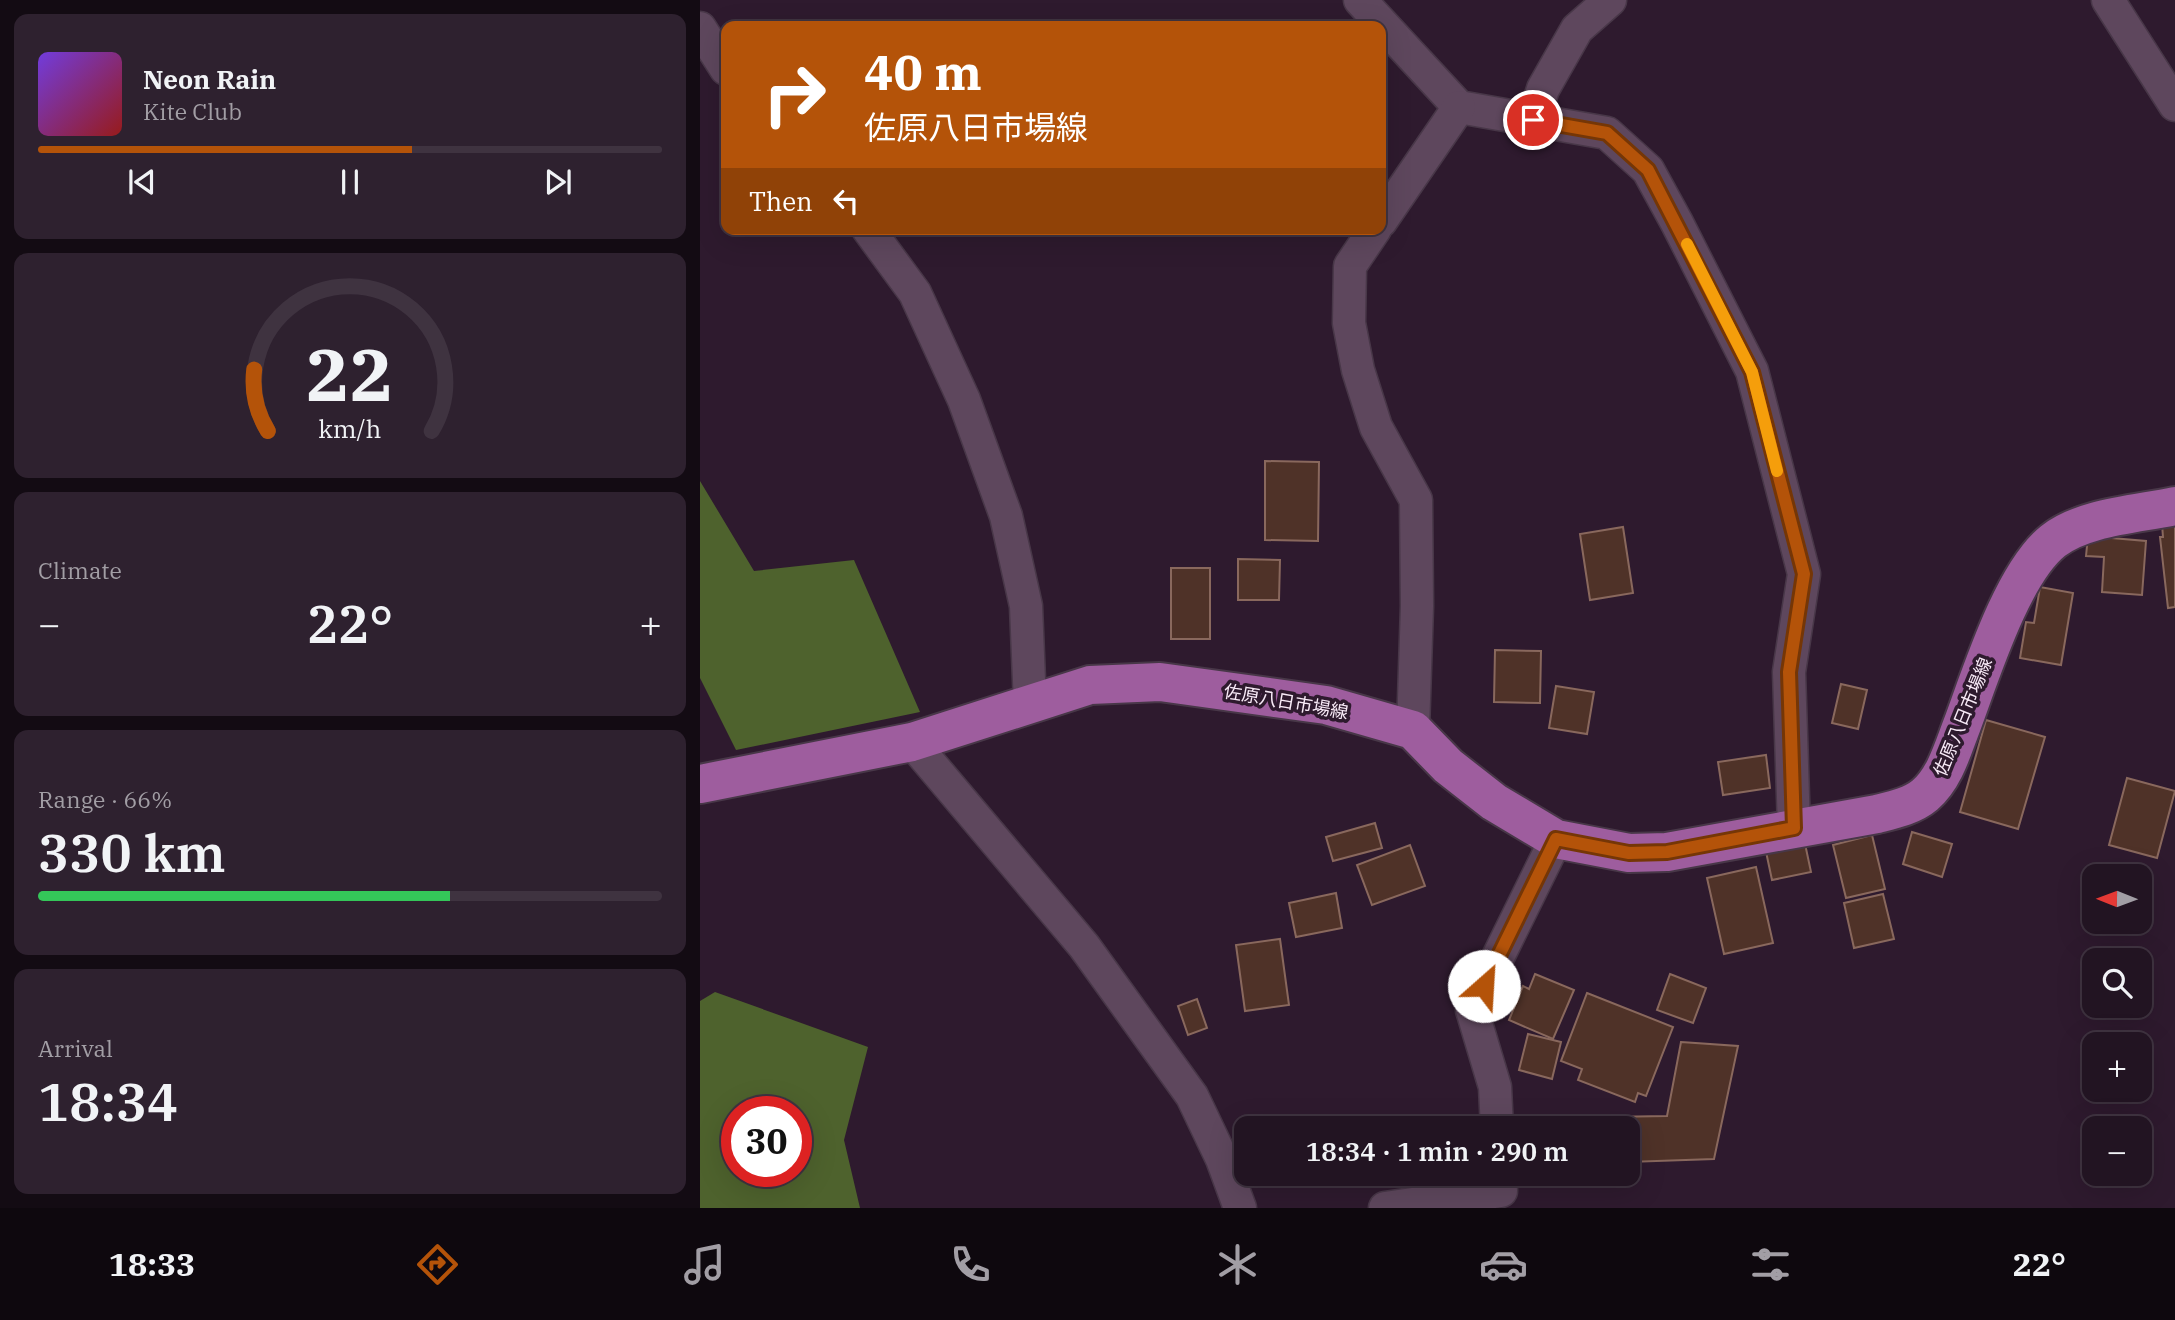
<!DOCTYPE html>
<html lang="en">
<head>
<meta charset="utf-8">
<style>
	body { margin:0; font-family:"IBM Plex Serif","Noto Sans JP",serif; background:#2e212f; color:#f1f3f6; height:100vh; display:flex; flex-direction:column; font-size:26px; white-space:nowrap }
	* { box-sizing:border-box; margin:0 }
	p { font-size:23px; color:#a29ea5 }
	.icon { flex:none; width:38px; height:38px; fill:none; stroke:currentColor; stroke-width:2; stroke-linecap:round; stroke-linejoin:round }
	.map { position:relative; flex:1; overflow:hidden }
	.sheet { display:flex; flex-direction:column; gap:14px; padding:14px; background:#130b13; width:700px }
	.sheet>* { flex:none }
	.top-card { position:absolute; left:21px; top:21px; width:665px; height:214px; border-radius:14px; box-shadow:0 7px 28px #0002,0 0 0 2px #3f3340; background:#b45309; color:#fff; overflow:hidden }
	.needle { width:46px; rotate:271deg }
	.controls { position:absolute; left:1382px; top:864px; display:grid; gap:14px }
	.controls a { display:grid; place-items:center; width:70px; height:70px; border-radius:14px; background:#221422; box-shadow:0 7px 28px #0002,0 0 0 2px #3f3340; font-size:35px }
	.speed { position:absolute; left:21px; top:1096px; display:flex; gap:14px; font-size:35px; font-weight:700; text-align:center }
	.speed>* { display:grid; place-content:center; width:91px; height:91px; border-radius:50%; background:#221422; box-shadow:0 7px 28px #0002,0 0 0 2px #3f3340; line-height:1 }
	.speed .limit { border:10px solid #d22; background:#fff; color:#111 }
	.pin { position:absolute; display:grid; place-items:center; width:60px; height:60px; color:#fff; margin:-30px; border:4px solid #fff; border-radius:50%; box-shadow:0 2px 7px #0007 }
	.me { position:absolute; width:77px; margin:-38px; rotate:26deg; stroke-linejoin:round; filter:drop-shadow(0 0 5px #0008) }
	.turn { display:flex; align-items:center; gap:24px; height:147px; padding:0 28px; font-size:32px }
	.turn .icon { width:91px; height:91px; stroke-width:2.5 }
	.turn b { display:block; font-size:49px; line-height:60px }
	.then { display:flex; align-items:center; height:66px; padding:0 28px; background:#0003; gap:14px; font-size:26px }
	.big { font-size:52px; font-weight:600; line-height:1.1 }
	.sheet .tile { flex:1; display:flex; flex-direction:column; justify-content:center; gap:10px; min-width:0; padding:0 24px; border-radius:14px; background:#2e212f }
	.sheet .dial { align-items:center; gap:0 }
	.dial svg { height:182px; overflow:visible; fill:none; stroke:#3f3340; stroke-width:7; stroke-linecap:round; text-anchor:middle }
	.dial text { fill:#f1f3f6; stroke:none }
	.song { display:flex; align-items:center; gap:21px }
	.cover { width:84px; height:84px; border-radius:10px; background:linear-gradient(135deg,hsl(260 70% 55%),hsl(0 70% 35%)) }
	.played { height:7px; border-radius:4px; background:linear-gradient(90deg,#b45309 60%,#3f3340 60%) }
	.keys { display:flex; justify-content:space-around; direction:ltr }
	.heat { display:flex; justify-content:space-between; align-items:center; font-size:38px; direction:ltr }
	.charge { height:10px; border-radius:5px; background:linear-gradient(90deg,#34c759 66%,#3f3340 0) }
	.trip { position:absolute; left:534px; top:1116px; width:406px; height:70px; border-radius:14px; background:#221422; box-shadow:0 7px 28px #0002,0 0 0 2px #3f3340; font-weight:600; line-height:70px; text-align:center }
	.tabs { display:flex; height:112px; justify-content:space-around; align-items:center; background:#0e080e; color:#a29ea5 }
	.tabs .icon { width:49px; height:49px }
	.tabs .current { color:#b45309 }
	.tabs b { font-size:32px; color:#f1f3f6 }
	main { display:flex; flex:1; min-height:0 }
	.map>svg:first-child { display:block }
	.forest { fill:#4e622d; fill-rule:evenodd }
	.building { fill:#4f3228; stroke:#89685d; stroke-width:2 }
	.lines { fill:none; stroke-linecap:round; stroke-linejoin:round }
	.minor-casing { stroke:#483748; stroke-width:35 }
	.primary-casing { stroke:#483748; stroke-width:42 }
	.minor { stroke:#5e475d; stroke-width:32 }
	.primary { stroke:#9e5d9e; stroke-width:38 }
	.route-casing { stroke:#753606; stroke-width:18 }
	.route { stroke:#b45309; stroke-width:12 }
	.slow { stroke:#f59e0b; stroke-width:12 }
	.labels { text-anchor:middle; stroke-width:7; stroke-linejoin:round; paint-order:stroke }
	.street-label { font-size:18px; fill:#f8eaf7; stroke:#2e1a2e }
</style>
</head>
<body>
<main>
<section class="sheet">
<div class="tile">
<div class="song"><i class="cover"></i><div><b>Neon Rain</b><p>Kite Club</p></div></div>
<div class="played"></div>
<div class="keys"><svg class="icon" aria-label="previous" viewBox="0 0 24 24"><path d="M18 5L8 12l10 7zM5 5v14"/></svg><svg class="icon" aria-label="pause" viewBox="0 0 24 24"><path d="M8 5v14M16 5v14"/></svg><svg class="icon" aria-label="next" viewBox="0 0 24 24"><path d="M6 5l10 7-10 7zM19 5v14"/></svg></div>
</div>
<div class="tile dial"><svg viewBox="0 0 100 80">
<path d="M14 69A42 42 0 1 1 86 69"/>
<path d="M14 69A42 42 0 0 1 8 42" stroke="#b45309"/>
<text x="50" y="56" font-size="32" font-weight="700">22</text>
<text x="50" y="72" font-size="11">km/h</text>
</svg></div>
<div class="tile"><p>Climate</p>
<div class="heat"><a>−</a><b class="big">22°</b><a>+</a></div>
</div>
<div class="tile"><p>Range · 66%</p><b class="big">330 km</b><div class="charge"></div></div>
<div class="tile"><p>Arrival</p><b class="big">18:34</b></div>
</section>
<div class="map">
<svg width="1475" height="1208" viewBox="0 0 1475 1208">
	<rect width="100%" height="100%" fill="#2e1a2e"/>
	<g class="forest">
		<polygon points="0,481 54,571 154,560 220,712 36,750 0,678"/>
		<path d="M 15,992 L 168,1047 L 144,1140 L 160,1208 L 0,1208 L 0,1001 ZM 37,1111 L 96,1111 L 96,1171 L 37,1171 Z"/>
	</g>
	<g class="building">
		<polygon points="565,461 619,462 618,541 565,540"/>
		<polygon points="1475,522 1475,607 1468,608 1460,537 1463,537 1462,524"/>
		<polygon points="923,527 933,593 890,600 880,534"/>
		<polygon points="1388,536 1446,541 1442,595 1402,592 1404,557 1386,556"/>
		<polygon points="538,559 580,560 579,600 538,600"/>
		<rect x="471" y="568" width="39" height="71"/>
		<polygon points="1340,587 1373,593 1361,665 1320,658 1326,622 1334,623"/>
		<polygon points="795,650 841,651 840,703 794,702"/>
		<polygon points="1141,684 1167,690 1158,729 1132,723"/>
		<polygon points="856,686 894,692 887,734 849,728"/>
		<polygon points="1286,720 1345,737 1318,829 1260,812"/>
		<polygon points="1066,755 1070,788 1023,795 1018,762"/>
		<polygon points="1427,778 1475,791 1457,858 1409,845"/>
		<polygon points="675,823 682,848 633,861 626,837"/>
		<polygon points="1212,832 1252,844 1242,877 1203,864"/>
		<polygon points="1172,835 1185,889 1146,898 1133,845"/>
		<polygon points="1104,839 1111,872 1072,880 1065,847"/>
		<polygon points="710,845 725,886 672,905 657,865"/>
		<polygon points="1056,867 1073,943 1024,954 1007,878"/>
		<polygon points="636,893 642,928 596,937 589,903"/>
		<polygon points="1183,894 1194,939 1154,948 1144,903"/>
		<polygon points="580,939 589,1005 545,1011 536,945"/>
		<polygon points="835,974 874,990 853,1039 809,1020 823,986 829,989"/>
		<polygon points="970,974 1006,988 993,1023 957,1010"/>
		<polygon points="887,993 973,1027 946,1096 938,1093 935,1102 878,1080 882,1069 861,1061"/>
		<polygon points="497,999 507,1028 488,1035 478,1006"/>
		<polygon points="828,1034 861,1042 852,1079 819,1070"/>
		<polygon points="981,1042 1038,1046 1014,1159 928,1162 928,1129 844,1129 843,1118 967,1116"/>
	</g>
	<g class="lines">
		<g class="minor-casing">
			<g id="minor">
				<polyline points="660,0 759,107 907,133 948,170 977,223 1052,371 1104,574 1089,672 1094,828"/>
				<polyline points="1408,0 1475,105"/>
				<polyline points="0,28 26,69"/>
				<polyline points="833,120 843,89 877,29 910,0"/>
				<polyline points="681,221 759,107"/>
				<polyline points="168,229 215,293 264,400 306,516 326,606 330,705"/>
				<polyline points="675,229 650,266 649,323 658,370 676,427 716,500 717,606 713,730"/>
				<polyline points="212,742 384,946 492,1096 522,1159 540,1208"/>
				<polyline points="797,1129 795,1087 772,1010 856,839"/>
				<polyline points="685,1208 801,1191 800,1174"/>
			</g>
		</g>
		<g class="primary-casing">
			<path id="primary" d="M 0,784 L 212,742 L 390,685 L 460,682 L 626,705 L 713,730 L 748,766 L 794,802 L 856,839 L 929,853 L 967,852 L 1177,814 C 1193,810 1212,806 1225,795 C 1245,778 1253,748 1262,725 C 1281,674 1312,574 1353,541 C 1383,517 1438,514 1475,506"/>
		</g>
		<use href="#minor" class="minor"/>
		<use href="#primary" class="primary"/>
	</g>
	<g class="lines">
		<g class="route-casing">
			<polyline id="route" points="784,986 856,839 929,853 967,852 1094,828 1089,672 1104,574 1052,372 948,170 907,133 833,120"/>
		</g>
		<use href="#route" class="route"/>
		<polyline class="slow" points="987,244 1052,372 1077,471"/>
	</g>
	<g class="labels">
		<g class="street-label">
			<text transform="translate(586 702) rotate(10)" y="6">佐原八日市場線</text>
			<text transform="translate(1263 717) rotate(-68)" y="6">佐原八日市場線</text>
		</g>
	</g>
</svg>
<div class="controls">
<a><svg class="needle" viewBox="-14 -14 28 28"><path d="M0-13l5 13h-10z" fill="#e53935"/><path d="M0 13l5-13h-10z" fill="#a29ea5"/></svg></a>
<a><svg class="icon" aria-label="search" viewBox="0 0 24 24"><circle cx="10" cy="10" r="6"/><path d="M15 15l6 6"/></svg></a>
<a>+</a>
<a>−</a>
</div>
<div class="speed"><div class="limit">30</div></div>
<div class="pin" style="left:833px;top:120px;background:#d93025"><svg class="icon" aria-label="arrive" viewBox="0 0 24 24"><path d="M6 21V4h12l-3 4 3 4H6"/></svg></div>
<svg class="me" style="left:784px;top:986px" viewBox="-20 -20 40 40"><circle r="19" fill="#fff"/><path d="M0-13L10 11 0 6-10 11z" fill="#b45309"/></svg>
<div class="trip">18:34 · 1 min · 290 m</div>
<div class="top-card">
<div class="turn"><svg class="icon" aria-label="right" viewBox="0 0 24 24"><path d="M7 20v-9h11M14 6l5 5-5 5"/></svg><div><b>40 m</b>佐原八日市場線</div></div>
<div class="then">Then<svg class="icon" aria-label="left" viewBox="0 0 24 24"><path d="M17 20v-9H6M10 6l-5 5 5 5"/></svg></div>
</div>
</div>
</main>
<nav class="tabs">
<b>18:33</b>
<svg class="icon current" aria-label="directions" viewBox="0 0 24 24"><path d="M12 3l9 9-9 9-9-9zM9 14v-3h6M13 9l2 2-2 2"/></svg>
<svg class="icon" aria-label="music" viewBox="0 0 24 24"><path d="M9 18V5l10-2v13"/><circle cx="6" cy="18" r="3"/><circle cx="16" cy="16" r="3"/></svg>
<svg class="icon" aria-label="phone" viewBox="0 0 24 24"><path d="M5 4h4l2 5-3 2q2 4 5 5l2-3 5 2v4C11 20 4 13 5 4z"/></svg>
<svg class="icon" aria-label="climate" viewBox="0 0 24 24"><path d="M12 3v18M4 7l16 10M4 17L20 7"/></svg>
<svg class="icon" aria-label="car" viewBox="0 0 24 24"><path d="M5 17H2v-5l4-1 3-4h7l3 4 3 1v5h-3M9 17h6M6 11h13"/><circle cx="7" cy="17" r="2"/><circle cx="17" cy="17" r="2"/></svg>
<svg class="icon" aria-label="filters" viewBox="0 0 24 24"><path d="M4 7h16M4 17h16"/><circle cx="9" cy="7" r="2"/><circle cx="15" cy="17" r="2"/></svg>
<b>22°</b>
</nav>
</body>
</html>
